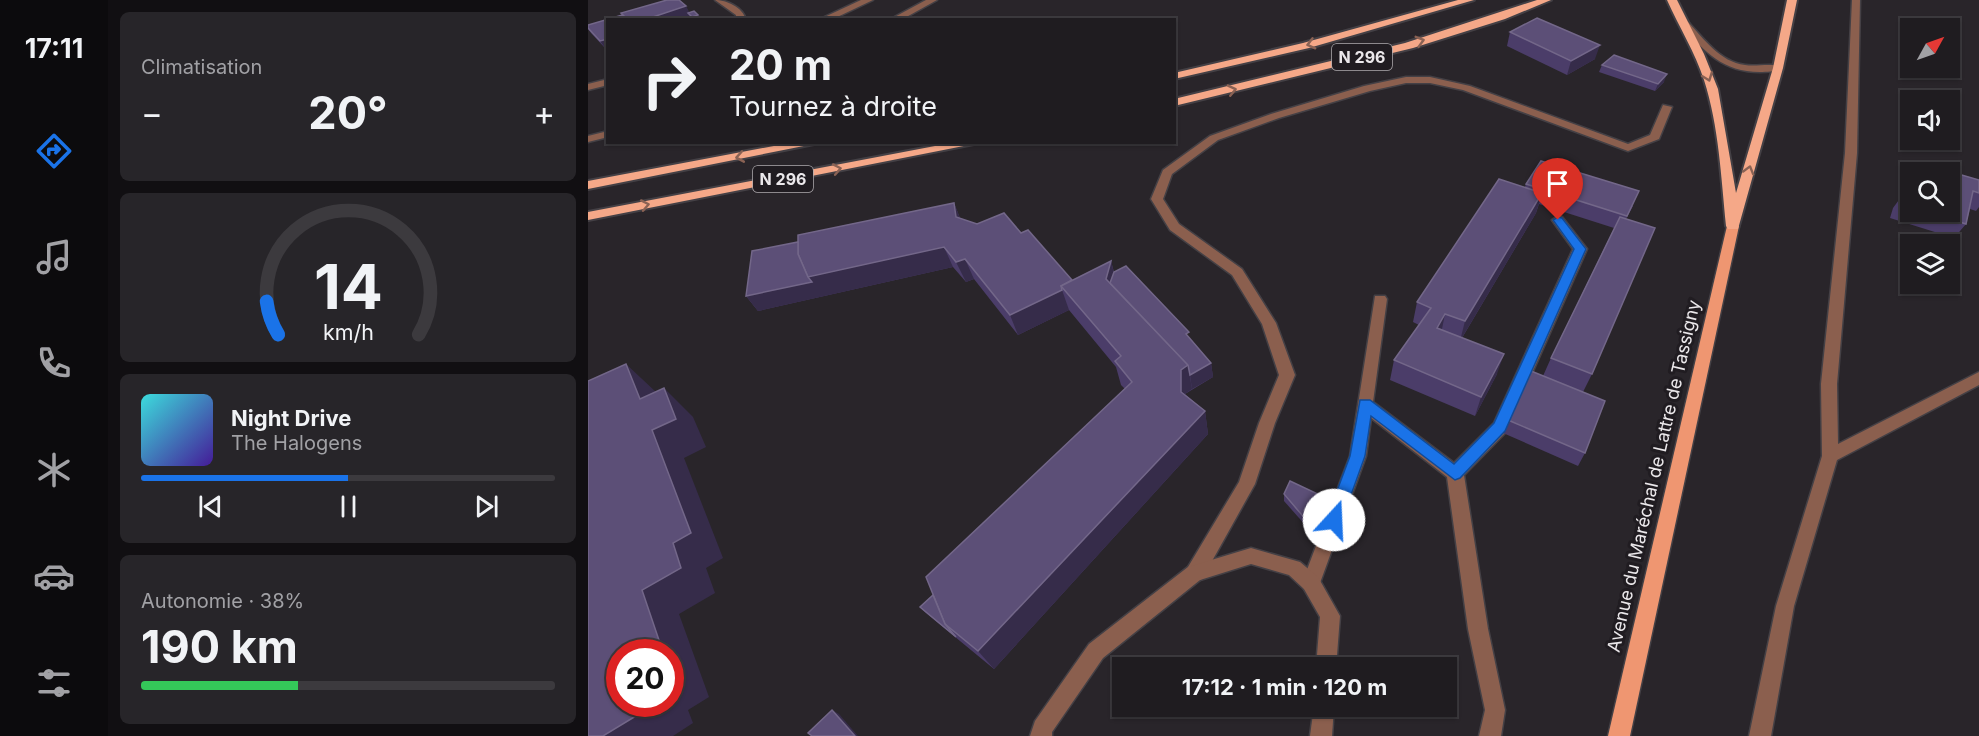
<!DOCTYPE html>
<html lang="fr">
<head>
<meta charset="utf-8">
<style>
	body { margin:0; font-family:Inter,sans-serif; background:#272529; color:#f1f3f6; height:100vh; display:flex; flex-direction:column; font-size:22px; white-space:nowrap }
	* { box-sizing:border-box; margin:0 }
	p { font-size:20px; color:#a1a1a5 }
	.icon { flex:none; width:33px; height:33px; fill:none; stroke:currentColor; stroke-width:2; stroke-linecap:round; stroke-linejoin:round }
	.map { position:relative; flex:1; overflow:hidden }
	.drawer { display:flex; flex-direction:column; gap:12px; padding:12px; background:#110f12; width:480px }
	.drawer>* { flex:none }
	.guide { position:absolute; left:18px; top:18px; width:570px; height:126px; border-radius:0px; box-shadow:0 2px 4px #0004,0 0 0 2px #3c3a3e; background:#1f1c20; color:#f1f3f6; overflow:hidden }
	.needle { width:39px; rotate:50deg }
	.tools { position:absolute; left:1312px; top:18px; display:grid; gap:12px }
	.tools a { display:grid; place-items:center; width:60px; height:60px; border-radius:0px; background:#1f1c20; box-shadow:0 2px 4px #0004,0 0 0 2px #3c3a3e; font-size:30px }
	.speed { position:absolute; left:18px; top:639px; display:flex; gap:12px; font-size:30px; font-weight:700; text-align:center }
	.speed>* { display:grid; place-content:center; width:78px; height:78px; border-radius:50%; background:#1f1c20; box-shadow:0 2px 4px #0004,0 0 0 2px #3c3a3e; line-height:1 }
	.speed .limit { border:9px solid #d22; background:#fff; color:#111 }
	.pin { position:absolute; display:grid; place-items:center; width:51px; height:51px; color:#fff; margin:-62px -26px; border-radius:50% 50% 50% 0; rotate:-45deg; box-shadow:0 0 6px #0007 }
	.pin .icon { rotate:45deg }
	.me { position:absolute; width:66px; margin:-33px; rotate:20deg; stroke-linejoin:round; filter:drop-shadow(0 0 4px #0008) }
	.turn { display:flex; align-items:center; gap:21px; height:126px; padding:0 24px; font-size:27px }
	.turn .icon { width:78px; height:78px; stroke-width:2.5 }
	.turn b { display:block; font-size:42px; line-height:51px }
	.big { font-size:45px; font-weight:700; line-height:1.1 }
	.drawer .tile { flex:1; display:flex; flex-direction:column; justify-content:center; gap:9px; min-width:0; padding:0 21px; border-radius:9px; background:#272529 }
	.drawer .dial { align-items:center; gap:0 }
	.dial svg { height:156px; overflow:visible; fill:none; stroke:#3c3a3e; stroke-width:7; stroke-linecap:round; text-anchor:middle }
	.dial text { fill:#f1f3f6; stroke:none }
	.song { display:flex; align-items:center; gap:18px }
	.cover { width:72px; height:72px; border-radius:9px; background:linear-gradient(135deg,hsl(180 70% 55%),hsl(260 70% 35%)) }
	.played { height:6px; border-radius:3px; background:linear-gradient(90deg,#1a73e8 50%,#3c3a3e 50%) }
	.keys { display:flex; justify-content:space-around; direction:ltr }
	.heat { display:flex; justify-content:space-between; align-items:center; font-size:33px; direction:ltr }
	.charge { height:9px; border-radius:4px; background:linear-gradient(90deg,#34c759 38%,#3c3a3e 0) }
	.trip { position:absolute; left:524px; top:657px; width:345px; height:60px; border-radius:0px; background:#1f1c20; box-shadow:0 2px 4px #0004,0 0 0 2px #3c3a3e; font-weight:700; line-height:60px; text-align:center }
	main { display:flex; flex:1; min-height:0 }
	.tabs { display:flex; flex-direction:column; width:108px; justify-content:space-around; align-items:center; background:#0c0b0d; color:#a1a1a5 }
	.tabs .icon { width:42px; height:42px }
	.tabs .selected { color:#1a73e8 }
	.tabs b { font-size:27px; color:#f1f3f6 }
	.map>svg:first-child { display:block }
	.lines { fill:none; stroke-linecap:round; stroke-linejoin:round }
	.service-casing { stroke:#444045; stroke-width:3 }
	.minor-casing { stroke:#444045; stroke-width:3 }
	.primary-casing { stroke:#444045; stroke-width:3 }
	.trunk-casing { stroke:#444045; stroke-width:4 }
	.service { fill:#8b5f4e; fill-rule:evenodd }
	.minor { fill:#8b5f4e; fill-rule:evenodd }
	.primary { fill:#ef9671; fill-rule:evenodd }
	.trunk { fill:#f5a888; fill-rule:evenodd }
	.wall { fill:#4b3d69 }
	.shaded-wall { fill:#362c4a }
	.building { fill:#5c4f77; stroke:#736789; stroke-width:1.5 }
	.oneway { stroke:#8a6254 }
	.route { fill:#1a73e8; stroke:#114b97; stroke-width:1.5 }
	.labels { text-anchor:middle; stroke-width:6; stroke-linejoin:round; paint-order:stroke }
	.shield { fill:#201c21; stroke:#aeabae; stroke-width:1.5 }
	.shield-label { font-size:16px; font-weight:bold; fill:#ebe8eb }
	.street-label { font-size:18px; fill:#ebe8eb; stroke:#201c21 }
</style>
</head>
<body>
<main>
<nav class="tabs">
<b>17:11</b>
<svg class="icon selected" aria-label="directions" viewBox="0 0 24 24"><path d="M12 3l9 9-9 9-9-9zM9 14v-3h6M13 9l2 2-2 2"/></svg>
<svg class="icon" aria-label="music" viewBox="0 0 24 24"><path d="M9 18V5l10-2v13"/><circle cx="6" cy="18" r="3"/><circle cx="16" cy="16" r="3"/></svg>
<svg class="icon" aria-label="phone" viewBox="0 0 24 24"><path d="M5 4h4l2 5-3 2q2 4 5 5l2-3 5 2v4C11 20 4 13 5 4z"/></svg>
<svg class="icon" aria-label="climate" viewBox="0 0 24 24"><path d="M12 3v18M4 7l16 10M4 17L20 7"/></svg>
<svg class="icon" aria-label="car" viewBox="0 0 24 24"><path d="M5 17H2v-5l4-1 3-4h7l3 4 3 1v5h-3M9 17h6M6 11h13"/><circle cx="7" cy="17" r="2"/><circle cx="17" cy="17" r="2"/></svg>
<svg class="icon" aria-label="filters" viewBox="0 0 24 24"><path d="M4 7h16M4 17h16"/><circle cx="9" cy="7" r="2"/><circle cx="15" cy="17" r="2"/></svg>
</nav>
<section class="drawer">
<div class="tile"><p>Climatisation</p>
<div class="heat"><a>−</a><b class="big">20°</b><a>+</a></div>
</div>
<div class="tile dial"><svg viewBox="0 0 100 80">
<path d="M14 69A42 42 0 1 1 86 69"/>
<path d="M14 69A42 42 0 0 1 8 52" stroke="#1a73e8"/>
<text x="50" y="56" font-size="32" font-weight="700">14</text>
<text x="50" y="72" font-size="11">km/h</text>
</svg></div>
<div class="tile">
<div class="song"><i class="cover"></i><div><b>Night Drive</b><p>The Halogens</p></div></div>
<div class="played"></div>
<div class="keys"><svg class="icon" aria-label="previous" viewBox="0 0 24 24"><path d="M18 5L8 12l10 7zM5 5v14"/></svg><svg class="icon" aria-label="pause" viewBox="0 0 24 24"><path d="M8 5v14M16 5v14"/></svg><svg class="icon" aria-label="next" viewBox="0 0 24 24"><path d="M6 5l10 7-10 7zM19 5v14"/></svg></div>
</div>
<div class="tile"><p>Autonomie · 38%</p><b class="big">190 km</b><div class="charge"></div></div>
</section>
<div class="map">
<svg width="1391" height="736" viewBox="0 0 1391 736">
	<rect width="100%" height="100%" fill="#29252a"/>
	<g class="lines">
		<g class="service-casing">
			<g id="service">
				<polygon points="273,0 285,0 243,20 230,20"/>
				<path d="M 1094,22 L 1100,22 C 1116,39 1132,62 1157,65 C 1169,67 1186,62 1195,68 C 1189,72 1180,72 1172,72 C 1135,72 1117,52 1094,26 Z"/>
				<polygon points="818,77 842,77 882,86 1040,144 1062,135 1075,105 1084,107 1071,139 1040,151 875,90 842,83 818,83 782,91 691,118 630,140 584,174 575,199 591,224 654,269 688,323 707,375 687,423 667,484 614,579 607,582 600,579 598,573 600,567 651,482 671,423 691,375 674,324 644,275 582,230 563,199 575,170 622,136 683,114 776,86"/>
				<polygon points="970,216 974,217 999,249 918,432 876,475 900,629 917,710 913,736 891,736 897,710 880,629 859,477 783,418 778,456 732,583 730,589 723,592 716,589 714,583 762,456 787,296 797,296 799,299 785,402 866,463 906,423 985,249 964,220"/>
			</g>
		</g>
		<g class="minor-casing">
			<g id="minor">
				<path d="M 127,0 C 138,0 155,7 158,20 L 148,20 L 148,15 Z"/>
				<polygon points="338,0 349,0 313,20 301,20"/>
				<polygon points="1264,0 1272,0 1269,153 1249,384 1250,444 1391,372 1391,385 1249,460 1206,606 1183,736 1161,736 1188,606 1234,456 1233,384 1257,153"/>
				<polygon points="20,79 20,85 0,90 0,84"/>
				<polygon points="20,131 20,137 0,142 0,136"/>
				<polygon points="663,548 712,562 730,577 752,616 748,668 728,668 732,617 716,589 701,575 663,564 612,580 515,658 464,732 464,736 442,736 447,721 501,644 600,567"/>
				<polygon points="726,706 746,706 744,736 722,736"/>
			</g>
		</g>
		<g class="primary-casing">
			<polygon id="primary" points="1145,222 1151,226 1042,736 1020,736 1139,226"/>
		</g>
		<g class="trunk-casing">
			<g id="trunk">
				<polygon points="870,0 886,0 721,48 586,79 586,73 715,43"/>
				<polygon points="949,0 963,0 917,19 825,48 586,106 586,99 817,43"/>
				<path d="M 1079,0 L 1089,0 L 1116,54 L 1130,89 L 1148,193 L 1185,68 L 1199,0 L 1209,0 L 1195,68 L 1150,229 L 1140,229 L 1138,226 C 1133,177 1131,127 1116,80 C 1107,52 1091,27 1079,0 Z"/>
				<polygon points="207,142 236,142 0,189 0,181"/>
				<polygon points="368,142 396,142 0,220 0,212"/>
			</g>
		</g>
		<use href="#service" class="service"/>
		<use href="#minor" class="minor"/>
		<use href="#primary" class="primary"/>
		<use href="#trunk" class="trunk"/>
	</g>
	<g class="wall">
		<polygon points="33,13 102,13 110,15 113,20 20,20 20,47 17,48 3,33 0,29 0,25 34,15"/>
		<polygon points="922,32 1007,59 979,75 919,46"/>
		<polygon points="1014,65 1076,82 1067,91 1011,72"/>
		<polygon points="1346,167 1391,180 1391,207 1388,211 1382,209 1378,224 1366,238 1302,218 1305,208 1316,193 1323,195 1323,212 1362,212 1362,172 1341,172"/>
		<polygon points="938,184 1045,206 1038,219 1004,374 995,392 997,453 990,466 915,433 920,420 955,376 963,358 1026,228 951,204 948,213 874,338 909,374 887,416 802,380 806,360 831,325 825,322 829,302 937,187"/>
		<polygon points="366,203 372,218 389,224 484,280 523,261 526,272 602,339 623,363 625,377 597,394 617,411 620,434 406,669 338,613 332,607 345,595 537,389 533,385 528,367 481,310 430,335 386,279 378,282 365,267 170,311 158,296 210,242"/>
		<polygon points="696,494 732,495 732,502 719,527 696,501"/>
	</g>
	<g class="shaded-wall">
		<polygon points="98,6 104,17 100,13 104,20 40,20"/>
		<polygon points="110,15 113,20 106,20 104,17"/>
		<polygon points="20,39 20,47 17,48 12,41"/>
		<polygon points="1012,45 1007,59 979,75 983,61"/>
		<polygon points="1079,74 1076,82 1067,91 1070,84"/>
		<polygon points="954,193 948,213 872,341 877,321"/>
		<polygon points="366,203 374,223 368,217"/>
		<polygon points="356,247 365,267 170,311 158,296 220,277"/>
		<polygon points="377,259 386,279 378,282 368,262"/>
		<polygon points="523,261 529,286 526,295 518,279"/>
		<polygon points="474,290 481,310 430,335 422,315"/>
		<polygon points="857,314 853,334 849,328"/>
		<polygon points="916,354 909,374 887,416 893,397"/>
		<polygon points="623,363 625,377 604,389 602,375"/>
		<polygon points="38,364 69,393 76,388 105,417 118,447 96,458 135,558 118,568 127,593 91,614 121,697 100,710 105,723 85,736 15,736 65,704 82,704 82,652 75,652 54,590 85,543"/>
		<polygon points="600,365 604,389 597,394 593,392 593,370"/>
		<polygon points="617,411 620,434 406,669 390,651"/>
		<polygon points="732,495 732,502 719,527 719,521"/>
		<polygon points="244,710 251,714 270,736 267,736"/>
	</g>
	<g class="building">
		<polygon points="79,0 91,0 98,6 56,20 40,20 33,13"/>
		<polygon points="106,11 110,15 104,17 100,13"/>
		<polygon points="34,15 38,20 20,20 20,39 12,41 0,28 0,25"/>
		<polygon points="949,18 1012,45 983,61 922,32"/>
		<polygon points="1026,55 1079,74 1070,84 1014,65"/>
		<polygon points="953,161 1051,191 1039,216 938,184"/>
		<polygon points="1346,167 1391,180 1391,193 1385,191 1378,224 1340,212 1362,212 1362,172 1344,172"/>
		<polygon points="911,179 954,193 877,321 857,314 849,328 916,354 893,397 806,360 843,308 829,302"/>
		<polygon points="1316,193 1323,195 1323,206 1313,203"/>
		<polygon points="366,203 368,217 389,224 416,213 433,233 440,230 484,280 473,286 474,290 422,315 377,259 368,262 356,247 220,277 210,254 210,235"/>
		<polygon points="1032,217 1067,228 1004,374 963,358"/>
		<polygon points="210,242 210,254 220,277 224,282 158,296 164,251"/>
		<polygon points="523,261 518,279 600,365 593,370 593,392 617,411 390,651 357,624 338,577 544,382 527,361 533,356 473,286"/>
		<polygon points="538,266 601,332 598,334 623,363 602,375 600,365 522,283 526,272"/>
		<polygon points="38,364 52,399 76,388 88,419 64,430 103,533 85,543 93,568 54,590 75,652 32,652 32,704 65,704 66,705 15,736 0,736 0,381"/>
		<polygon points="943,371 1017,401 997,453 920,420"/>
		<polygon points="702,481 732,495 719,521 696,494"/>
		<polygon points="345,595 357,624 368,637 332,607"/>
		<polygon points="244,710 267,736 224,736 220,733"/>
	</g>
	<defs><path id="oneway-chevron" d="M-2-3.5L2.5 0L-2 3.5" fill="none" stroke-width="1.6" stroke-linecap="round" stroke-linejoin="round" transform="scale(1.5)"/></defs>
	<g class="oneway">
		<use href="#oneway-chevron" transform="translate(832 41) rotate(-16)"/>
		<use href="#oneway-chevron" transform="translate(723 44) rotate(165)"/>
		<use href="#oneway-chevron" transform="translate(1120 77) rotate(69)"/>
		<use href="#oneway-chevron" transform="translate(644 90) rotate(-13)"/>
		<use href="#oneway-chevron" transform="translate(152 157) rotate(170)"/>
		<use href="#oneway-chevron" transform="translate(249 169) rotate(-11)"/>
		<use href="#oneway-chevron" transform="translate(1161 170) rotate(-74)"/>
		<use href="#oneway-chevron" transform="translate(57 205) rotate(-11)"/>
	</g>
	<polygon class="route" points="970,217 974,218 998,249 917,431 872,478 867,480 783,416 777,456 754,520 752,525 741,525 738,520 762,456 772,400 782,400 866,464 906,423 986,249 965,220"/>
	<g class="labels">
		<g class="shield">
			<rect x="744" y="44" width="60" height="26" rx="4.5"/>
			<rect x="165" y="166" width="60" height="26" rx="4.5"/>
		</g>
		<g class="shield-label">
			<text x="774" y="63">N 296</text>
			<text x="195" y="185">N 296</text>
		</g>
		<g class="street-label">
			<text transform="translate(1066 476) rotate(-77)" y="6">Avenue du Maréchal de Lattre de Tassigny</text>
		</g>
	</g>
</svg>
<div class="tools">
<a><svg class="needle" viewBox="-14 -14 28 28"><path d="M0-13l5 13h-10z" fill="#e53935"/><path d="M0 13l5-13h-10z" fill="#a1a1a5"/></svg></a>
<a><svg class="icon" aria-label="sound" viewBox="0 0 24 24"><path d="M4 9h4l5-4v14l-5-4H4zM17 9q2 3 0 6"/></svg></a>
<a><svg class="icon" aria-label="search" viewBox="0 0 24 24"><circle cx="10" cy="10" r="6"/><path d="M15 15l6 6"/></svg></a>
<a><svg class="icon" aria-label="layers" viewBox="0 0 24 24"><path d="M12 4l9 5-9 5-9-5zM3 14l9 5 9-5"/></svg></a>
</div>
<div class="speed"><div class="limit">20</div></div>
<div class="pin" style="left:970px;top:220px;background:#d93025"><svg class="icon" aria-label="arrive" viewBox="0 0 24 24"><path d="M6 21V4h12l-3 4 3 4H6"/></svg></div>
<svg class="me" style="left:746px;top:520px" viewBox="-20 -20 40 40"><circle r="19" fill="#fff"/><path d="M0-13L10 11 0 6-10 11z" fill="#1a73e8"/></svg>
<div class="trip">17:12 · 1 min · 120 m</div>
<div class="guide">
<div class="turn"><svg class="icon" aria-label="right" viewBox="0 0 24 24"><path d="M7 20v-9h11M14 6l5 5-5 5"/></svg><div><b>20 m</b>Tournez à droite</div></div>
</div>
</div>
</main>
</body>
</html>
